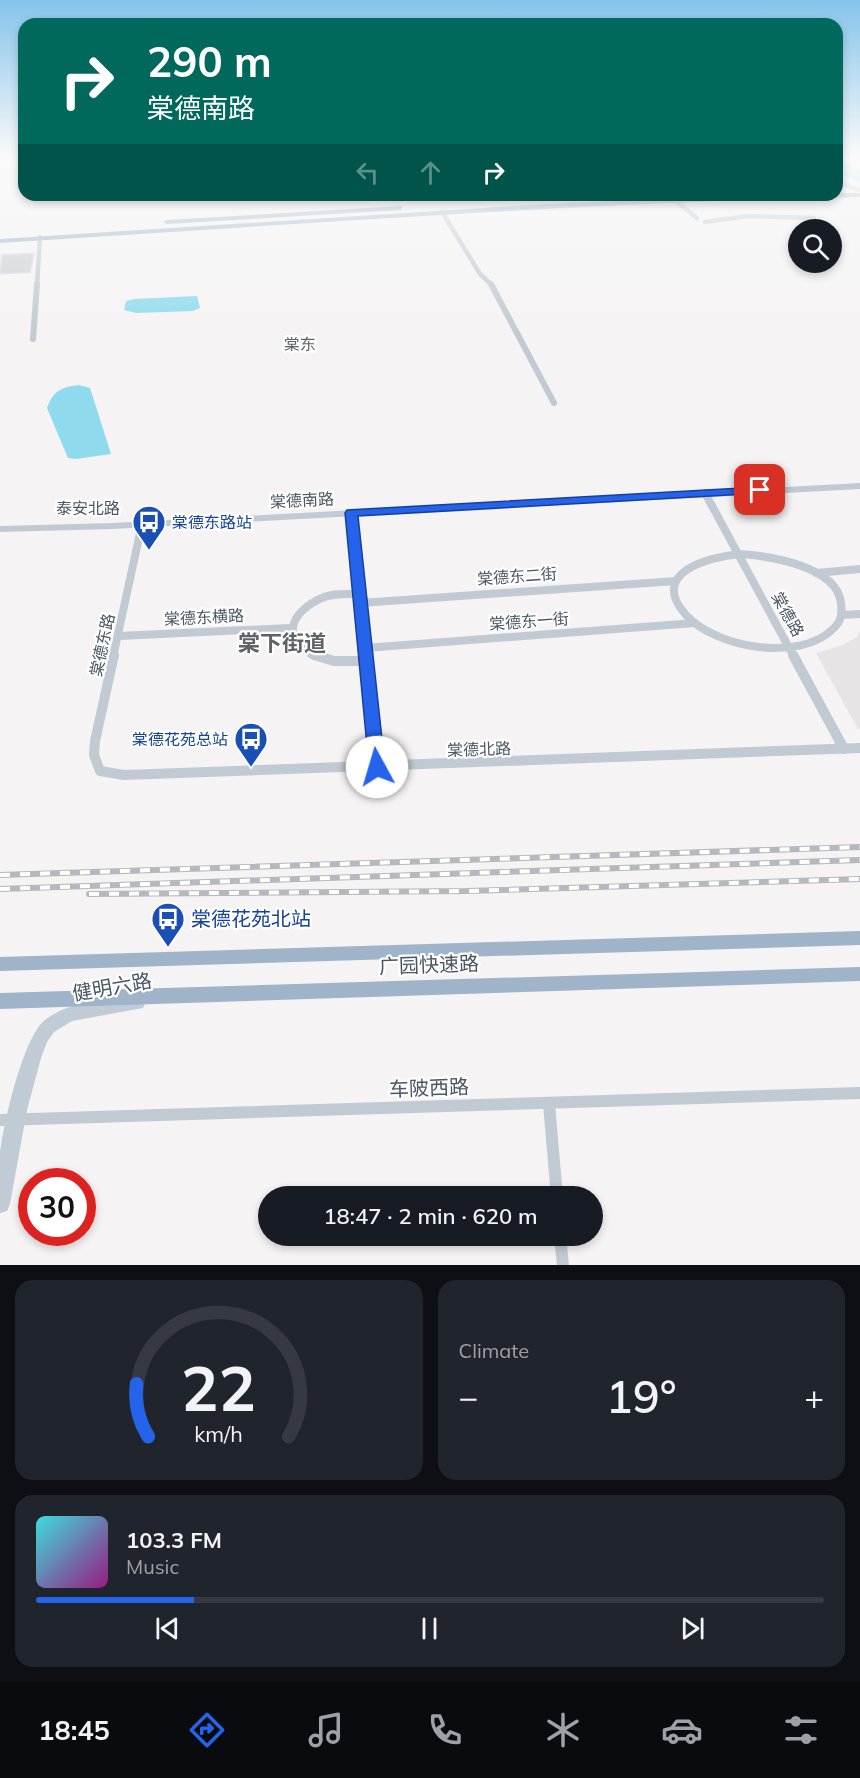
<!DOCTYPE html>
<html lang="en">
<head>
<meta charset="utf-8">
<style>
	body { margin:0; font-family:Mulish,"Noto Sans SC",sans-serif; background:#20242c; color:#f1f3f6; height:100vh; display:flex; flex-direction:column; font-size:22px; white-space:nowrap }
	* { box-sizing:border-box; margin:0 }
	p { font-size:20px; color:#9ea1a6 }
	.icon { flex:none; width:33px; height:33px; fill:none; stroke:currentColor; stroke-width:2; stroke-linecap:round; stroke-linejoin:round }
	.map { position:relative; height:1265px; overflow:hidden }
	.sheet { display:flex; flex-direction:column; gap:15px; padding:15px; background:#0d0f14; flex:1 }
	.sheet>* { flex:none }
	.banner { position:absolute; left:18px; top:18px; width:825px; height:183px; border-radius:18px; box-shadow:0 3px 9px #0003; background:#00695c; color:#fff; overflow:hidden }
	.controls { position:absolute; left:788px; top:219px; display:grid; gap:12px }
	.controls a { display:grid; place-items:center; width:54px; height:54px; border-radius:50%; background:#171b24; box-shadow:0 3px 9px #0003; font-size:30px }
	.speed { position:absolute; left:18px; top:1168px; display:flex; gap:12px; font-size:30px; font-weight:700; text-align:center }
	.speed>* { display:grid; place-content:center; width:78px; height:78px; border-radius:50%; background:#171b24; box-shadow:0 3px 9px #0003; line-height:1 }
	.speed .limit { border:9px solid #d22; background:#fff; color:#111 }
	.pin { position:absolute; display:grid; place-items:center; width:51px; height:51px; color:#fff; margin:-26px; border-radius:12px; box-shadow:0 3px 9px #0006 }
	.me { position:absolute; width:66px; margin:-33px; rotate:354deg; stroke-linejoin:round; filter:drop-shadow(0 0 4px #0008) }
	.turn { display:flex; align-items:center; gap:21px; height:126px; padding:0 30px; font-size:27px }
	.turn .icon { width:78px; height:78px; stroke-width:2.5 }
	.turn b { display:block; font-size:42px; line-height:51px }
	.lanes { display:flex; align-items:center; height:57px; padding:0 30px; background:#0003; justify-content:center; gap:30px; direction:ltr }
	.lanes .off { opacity:.35 }
	.big { font-size:45px; font-weight:600; line-height:1.1 }
	.sheet .tile { flex:1; display:flex; flex-direction:column; justify-content:center; gap:9px; min-width:0; padding:0 21px; border-radius:18px; background:#20242c }
	.sheet .dial { align-items:center; gap:0 }
	.dial svg { height:156px; overflow:visible; fill:none; stroke:#363941; stroke-width:7; stroke-linecap:round; text-anchor:middle }
	.dial text { fill:#f1f3f6; stroke:none }
	.song { display:flex; align-items:center; gap:18px }
	.cover { width:72px; height:72px; border-radius:9px; background:linear-gradient(135deg,hsl(180 70% 55%),hsl(310 70% 35%)) }
	.played { height:6px; border-radius:3px; background:linear-gradient(90deg,#2563eb 20%,#363941 20%) }
	.keys { display:flex; justify-content:space-around; direction:ltr }
	.heat { display:flex; justify-content:space-between; align-items:center; font-size:33px; direction:ltr }
	.sheet .tiles { flex:1; display:grid; gap:15px; grid-template-columns:1fr 1fr }
	.tile:last-child { grid-column:span 2 }
	.trip { position:absolute; left:258px; top:1186px; width:345px; height:60px; border-radius:30px; background:#171b24; box-shadow:0 3px 9px #0003; font-weight:600; line-height:60px; text-align:center }
	.dock { display:flex; height:96px; justify-content:space-around; align-items:center; background:#090b0e; color:#9ea1a6 }
	.dock .icon { width:42px; height:42px }
	.dock .selected { color:#2563eb }
	.dock b { font-size:27px; color:#f1f3f6 }
	.map>svg:first-child { display:block }
	.education { fill:#e6e4e5 }
	.water { fill:#90daee }
	.lines { fill:none; stroke-linecap:round; stroke-linejoin:round }
	.river { fill:#90daee; fill-rule:evenodd }
	.building { fill:#cdcfd5; stroke:#d7d9de; stroke-width:1.5 }
	.minor-far4 { stroke:#c1cad2; stroke-width:4.5 }
	.minor-far3 { stroke:#c1cad2; stroke-width:6 }
	.minor-far2 { stroke:#c1cad2; stroke-width:8 }
	.minor-far1 { stroke:#c1cad2; stroke-width:10 }
	.minor { stroke:#c1cad2; stroke-width:12 }
	.tertiary { fill:#c1cad2; fill-rule:evenodd }
	.secondary { fill:#c1cbd6; fill-rule:evenodd }
	.trunk { fill:#9fb4c9; fill-rule:evenodd }
	.rail-casing { stroke:#b5b8bd; stroke-width:6 }
	.rail { stroke:#fff; stroke-width:4; stroke-dasharray:10; stroke-linecap:butt }
	.route { fill:#2563eb; stroke:#184099; stroke-width:1.5 }
	.labels { text-anchor:middle; stroke-width:4.5; stroke-linejoin:round; paint-order:stroke }
	.far-quarter-label { font-size:16px; fill:#5f6368; stroke:#fff }
	.street-label { font-size:16px; fill:#4a5661; stroke:#fff }
	.transit-label { font-size:16px; fill:#164399; stroke:#fff; text-anchor:start }
	.near-transit-label { font-size:20px; fill:#164399; stroke:#fff; text-anchor:start }
	.near-street-label { font-size:20px; fill:#4a5661; stroke:#fff }
	.district-label { font-size:22px; font-weight:bold; fill:#5f6368; stroke:#fff }
</style>
</head>
<body>
<div class="map">
<svg width="860" height="1265" viewBox="0 0 860 1265">
	<rect width="100%" height="100%" fill="#f5f3f3"/>
	<polygon class="education" points="860,631 860,729 858,729 816,653 843,645 857,637"/>
	<g class="water">
		<polygon points="197,296 200,308 193,311 136,313 124,310 126,301 135,299"/>
		<path d="M 79,385 L 90,388 L 111,454 L 76,459 L 68,458 L 47,408 C 53,391 61,387 79,385 Z"/>
	</g>
	<g class="lines">
		<polygon class="river" points="837,167 860,176 860,182 837,173"/>
	</g>
	<polygon class="building" points="34,253 30,272 0,274 2,255"/>
	<g class="lines">
		<g class="minor-far4">
			<polyline points="837,163 860,173"/>
			<polyline points="837,180 858,190"/>
			<polyline points="675,200 697,218"/>
			<polyline points="442,212 480,274 493,286"/>
			<polyline points="705,222 748,216 814,218"/>
			<polyline points="37,286 40,237"/>
		</g>
		<g class="minor-far3">
			<polyline points="491,284 554,403"/>
			<polyline points="33,339 37,284"/>
		</g>
		<g class="minor-far2">
			<polyline points="705,493 794,657"/>
			<polyline points="351,513 366,657"/>
			<path d="M 740,554 C 769,556 837,566 841,603 C 842,613 842,620 834,628 C 800,663 716,648 686,615 C 648,573 708,557 740,554 Z"/>
			<polyline points="816,573 860,569"/>
			<polyline points="360,603 676,581"/>
			<polyline points="842,615 860,614"/>
			<polyline points="119,636 290,628"/>
			<polyline points="365,648 695,623"/>
			<polyline points="113,657 142,524"/>
			<path d="M 318,657 C 279,642 289,612 322,598 C 333,593 347,594 359,594"/>
		</g>
		<g class="minor-far1">
			<polyline points="114,655 95,741 94,755 100,771 124,775 860,748"/>
			<polyline points="314,655 334,661 366,661"/>
			<polyline points="366,655 377,767"/>
			<polyline points="793,655 844,749"/>
		</g>
		<g class="minor">
			<polyline points="549,1104 557,1197"/>
			<polyline points="0,1120 860,1093"/>
			<polyline points="560,1236 563,1265"/>
		</g>
		<g class="tertiary">
			<polygon points="552,195 558,195 563,199 558,200"/>
			<polygon points="860,483 860,489 113,529 0,532 0,526 113,523"/>
		</g>
		<path class="secondary" d="M 137,996 L 143,998 L 145,1003 L 143,1008 L 72,1021 L 54,1032 L 47,1042 L 41,1058 L 27,1110 L 10,1204 L 7,1211 L 0,1213 C 0,1194 0,1173 0,1154 C 3,1125 23,1037 45,1020 C 69,1001 107,999 137,996 Z"/>
		<g class="trunk">
			<path d="M 837,193 L 860,193 L 860,197 C 573,203 287,225 0,243 L 0,239 L 528,205 L 719,196 Z"/>
			<polygon points="399,206 402,206 402,210 167,224 163,222 167,220"/>
			<polygon points="860,931 860,945 0,971 0,957"/>
			<polygon points="860,967 860,981 0,1009 0,993"/>
		</g>
		<g class="rail-casing">
			<g id="rail">
				<polyline points="0,875 860,847"/>
				<polyline points="0,889 860,860"/>
				<polyline points="89,894 467,891 860,879"/>
			</g>
		</g>
		<use href="#rail" class="rail"/>
	</g>
	<linearGradient id="sky" x2="0" y2="1"><stop stop-color="#85c3ea"/><stop offset="0.47" stop-color="#fafafa"/><stop offset="1" stop-color="#fafafa" stop-opacity="0"/></linearGradient>
	<rect width="860" height="335" fill="url(#sky)"/>
	<polygon class="route" points="760,487 766,490 764,493 358,516 385,767 382,771 371,771 369,767 345,513 347,510"/>
	<defs>
		<g id="bus-pin" transform="scale(1.725)"><path d="M0 17L-7.5 6A9.5 9.5 0 1 1 7.5 6Z" fill="#1a4fb4" stroke="#fff"/><path d="M-5-6H5V4H4V6H2V4H-2V6H-4V4H-5ZM-3.5-4V0h7V-4ZM-3.5 1.2v1.5H-2V1.2ZM2 1.2v1.5H3.5V1.2Z" fill="#fff"/></g>
	</defs>
	<g fill-rule="evenodd">
		<use href="#bus-pin" x="149" y="522"/>
		<use href="#bus-pin" x="251" y="739"/>
		<use href="#bus-pin" x="168" y="919"/>
	</g>
	<g class="labels">
		<g class="far-quarter-label">
			<text x="300" y="350">棠东</text>
		</g>
		<g class="street-label">
			<text transform="translate(302 500) rotate(-3)" y="6">棠德南路</text>
			<text x="88" y="514">泰安北路</text>
			<text transform="translate(517 576) rotate(-4)" y="6">棠德东二街</text>
			<text transform="translate(788 614) rotate(61)" y="6">棠德路</text>
			<text transform="translate(204 617) rotate(-3)" y="6">棠德东横路</text>
			<text transform="translate(529 621) rotate(-4)" y="6">棠德东一街</text>
			<text transform="translate(102 645) rotate(-78)" y="6">棠德东路</text>
			<text transform="translate(479 749) rotate(-2)" y="6">棠德北路</text>
		</g>
		<g class="transit-label">
			<text x="172" y="528">棠德东路站</text>
			<text x="228" y="745" text-anchor="end">棠德花苑总站</text>
		</g>
		<g class="near-transit-label">
			<text x="191" y="926">棠德花苑北站</text>
		</g>
		<g class="near-street-label">
			<text transform="translate(429 965) rotate(-2)" y="7">广园快速路</text>
			<text transform="translate(112 987) rotate(-10)" y="7">健明六路</text>
			<text transform="translate(429 1088) rotate(-2)" y="7">车陂西路</text>
		</g>
		<g class="district-label">
			<text x="282" y="651">棠下街道</text>
		</g>
	</g>
</svg>
<div class="controls">
<a><svg class="icon" aria-label="search" viewBox="0 0 24 24"><circle cx="10" cy="10" r="6"/><path d="M15 15l6 6"/></svg></a>
</div>
<div class="speed"><div class="limit">30</div></div>
<div class="pin" style="left:760px;top:490px;background:#d93025"><svg class="icon" aria-label="arrive" viewBox="0 0 24 24"><path d="M6 21V4h12l-3 4 3 4H6"/></svg></div>
<svg class="me" style="left:377px;top:767px" viewBox="-20 -20 40 40"><circle r="19" fill="#fff"/><path d="M0-13L10 11 0 6-10 11z" fill="#2563eb"/></svg>
<div class="trip">18:47 · 2 min · 620 m</div>
<div class="banner">
<div class="turn"><svg class="icon" aria-label="right" viewBox="0 0 24 24"><path d="M7 20v-9h11M14 6l5 5-5 5"/></svg><div><b>290 m</b>棠德南路</div></div>
<div class="lanes"><svg class="icon off" aria-label="left" viewBox="0 0 24 24"><path d="M17 20v-9H6M10 6l-5 5 5 5"/></svg><svg class="icon off" aria-label="ahead" viewBox="0 0 24 24"><path d="M12 20V5M6 11l6-6 6 6"/></svg><svg class="icon" aria-label="right" viewBox="0 0 24 24"><path d="M7 20v-9h11M14 6l5 5-5 5"/></svg></div>
</div>
</div>
<section class="sheet">
<div class="tiles">
<div class="tile dial"><svg viewBox="0 0 100 80">
<path d="M14 69A42 42 0 1 1 86 69"/>
<path d="M14 69A42 42 0 0 1 8 42" stroke="#2563eb"/>
<text x="50" y="56" font-size="32" font-weight="700">22</text>
<text x="50" y="72" font-size="11">km/h</text>
</svg></div>
<div class="tile"><p>Climate</p>
<div class="heat"><a>−</a><b class="big">19°</b><a>+</a></div>
</div>
<div class="tile">
<div class="song"><i class="cover"></i><div><b>103.3 FM</b><p>Music</p></div></div>
<div class="played"></div>
<div class="keys"><svg class="icon" aria-label="previous" viewBox="0 0 24 24"><path d="M18 5L8 12l10 7zM5 5v14"/></svg><svg class="icon" aria-label="pause" viewBox="0 0 24 24"><path d="M8 5v14M16 5v14"/></svg><svg class="icon" aria-label="next" viewBox="0 0 24 24"><path d="M6 5l10 7-10 7zM19 5v14"/></svg></div>
</div>
</div>
</section>
<nav class="dock">
<b>18:45</b>
<svg class="icon selected" aria-label="directions" viewBox="0 0 24 24"><path d="M12 3l9 9-9 9-9-9zM9 14v-3h6M13 9l2 2-2 2"/></svg>
<svg class="icon" aria-label="music" viewBox="0 0 24 24"><path d="M9 18V5l10-2v13"/><circle cx="6" cy="18" r="3"/><circle cx="16" cy="16" r="3"/></svg>
<svg class="icon" aria-label="phone" viewBox="0 0 24 24"><path d="M5 4h4l2 5-3 2q2 4 5 5l2-3 5 2v4C11 20 4 13 5 4z"/></svg>
<svg class="icon" aria-label="climate" viewBox="0 0 24 24"><path d="M12 3v18M4 7l16 10M4 17L20 7"/></svg>
<svg class="icon" aria-label="car" viewBox="0 0 24 24"><path d="M5 17H2v-5l4-1 3-4h7l3 4 3 1v5h-3M9 17h6M6 11h13"/><circle cx="7" cy="17" r="2"/><circle cx="17" cy="17" r="2"/></svg>
<svg class="icon" aria-label="filters" viewBox="0 0 24 24"><path d="M4 7h16M4 17h16"/><circle cx="9" cy="7" r="2"/><circle cx="15" cy="17" r="2"/></svg>
</nav>
</body>
</html>
